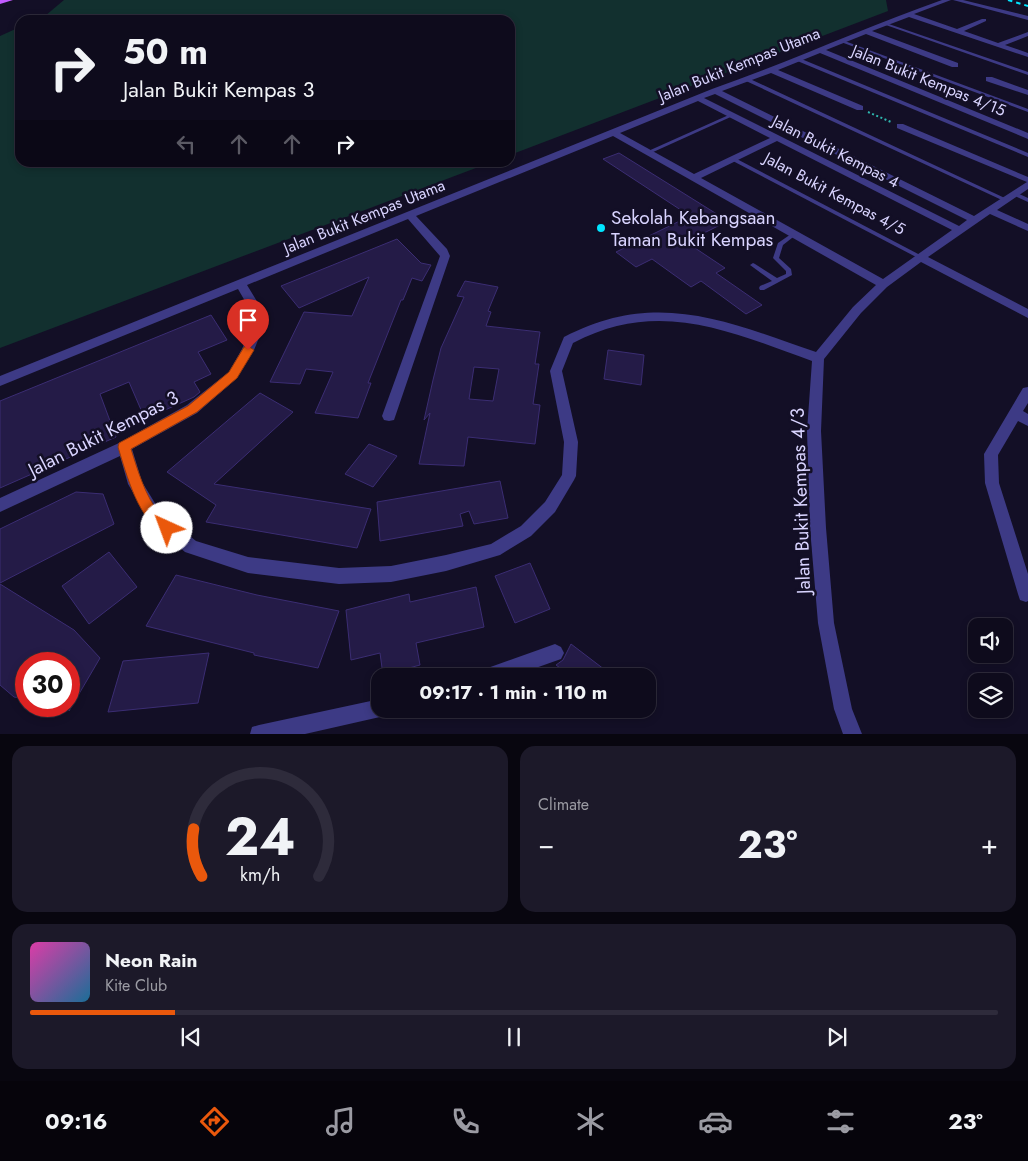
<!DOCTYPE html>
<html lang="en">
<head>
<meta charset="utf-8">
<style>
	body { margin:0; font-family:Jost,sans-serif; background:#1c1929; color:#f1f3f6; height:100vh; display:flex; flex-direction:column; font-size:19px; white-space:nowrap }
	* { box-sizing:border-box; margin:0 }
	p { font-size:16px; color:#9b9ba3 }
	.icon { flex:none; width:28px; height:28px; fill:none; stroke:currentColor; stroke-width:2; stroke-linecap:round; stroke-linejoin:round }
	.map { position:relative; height:734px; overflow:hidden }
	.details { display:flex; flex-direction:column; gap:12px; padding:12px; background:#08060f; flex:1 }
	.details>* { flex:none }
	.top-card { position:absolute; left:15px; top:15px; width:500px; height:152px; border-radius:15px; box-shadow:0 2px 8px #0003,0 0 0 1px #2e2b3b; background:#0e0b1c; color:#f1f3f6; overflow:hidden }
	.buttons { position:absolute; left:968px; top:618px; display:grid; gap:10px }
	.buttons a { display:grid; place-items:center; width:45px; height:45px; border-radius:10px; background:#0e0b1c; box-shadow:0 2px 8px #0003,0 0 0 1px #2e2b3b; font-size:25px }
	.speed { position:absolute; left:15px; top:652px; display:flex; gap:10px; font-size:25px; font-weight:700; text-align:center }
	.speed>* { display:grid; place-content:center; width:65px; height:65px; border-radius:50%; background:#0e0b1c; box-shadow:0 2px 8px #0003,0 0 0 1px #2e2b3b; line-height:1 }
	.speed .limit { border:8px solid #d22; background:#fff; color:#111 }
	.pin { position:absolute; display:grid; place-items:center; width:42px; height:42px; color:#fff; margin:-51px -21px; border-radius:50% 50% 50% 0; rotate:-45deg; box-shadow:0 0 5px #0007 }
	.pin .icon { rotate:45deg }
	.me { position:absolute; width:55px; margin:-28px; rotate:317deg; stroke-linejoin:round; filter:drop-shadow(0 0 4px #0008) }
	.turn { display:flex; align-items:center; gap:18px; height:105px; padding:0 25px; font-size:22px }
	.turn .icon { width:65px; height:65px; stroke-width:2.5 }
	.turn b { display:block; font-size:35px; line-height:42px }
	.lanes { display:flex; align-items:center; height:48px; padding:0 25px; background:#0003; justify-content:center; gap:25px; direction:ltr }
	.lanes .off { opacity:.35 }
	.big { font-size:38px; font-weight:700; line-height:1.1 }
	.details .widget { flex:1; display:flex; flex-direction:column; justify-content:center; gap:8px; min-width:0; padding:0 18px; border-radius:15px; background:#1c1929 }
	.details .dial { align-items:center; gap:0 }
	.dial svg { height:130px; overflow:visible; fill:none; stroke:#2e2b3b; stroke-width:7; stroke-linecap:round; text-anchor:middle }
	.dial text { fill:#f1f3f6; stroke:none }
	.song { display:flex; align-items:center; gap:15px }
	.cover { width:60px; height:60px; border-radius:8px; background:linear-gradient(135deg,hsl(320 70% 55%),hsl(200 70% 35%)) }
	.played { height:5px; border-radius:2px; background:linear-gradient(90deg,#ea580c 15%,#2e2b3b 15%) }
	.keys { display:flex; justify-content:space-around; direction:ltr }
	.heat { display:flex; justify-content:space-between; align-items:center; font-size:28px; direction:ltr }
	.details .tiles { flex:1; display:grid; gap:12px; grid-template-columns:1fr 1fr }
	.widget:last-child { grid-column:span 2 }
	.trip { position:absolute; left:371px; top:668px; width:285px; height:50px; border-radius:15px; background:#0e0b1c; box-shadow:0 2px 8px #0003,0 0 0 1px #2e2b3b; font-weight:700; line-height:50px; text-align:center }
	.tab-bar { display:flex; height:80px; justify-content:space-around; align-items:center; background:#06040b; color:#9b9ba3 }
	.tab-bar .icon { width:35px; height:35px }
	.tab-bar .current { color:#ea580c }
	.tab-bar b { font-size:22px; color:#f1f3f6 }
	.map>svg:first-child { display:block }
	.green { fill:#12302f }
	.building { fill:#241b47; stroke:#3b2d73; fill-rule:evenodd }
	.lines { fill:none; stroke-linecap:round; stroke-linejoin:round }
	.path { stroke:#2fb8b0; stroke-width:2; stroke-dasharray:2 2.5; stroke-linecap:butt }
	.service { fill:#3d3a85; fill-rule:evenodd }
	.minor { fill:#3d3a85; fill-rule:evenodd }
	.primary { fill:#c25bff; fill-rule:evenodd }
	.rail { stroke:#00e5ff; stroke-width:2; stroke-dasharray:4.5 4; stroke-linecap:butt }
	.route { fill:#ea580c; stroke:#983908 }
	.poi-dot { fill:#00e5ff; stroke:#130f26; stroke-width:2 }
	.labels { text-anchor:middle; stroke-width:5; stroke-linejoin:round; paint-order:stroke }
	.far-street-label { font-size:16px; fill:#d9d4ff; stroke:#130f26 }
	.poi-label { font-size:19px; fill:#d9d4ff; stroke:#130f26; text-anchor:start }
	.street-label { font-size:19px; fill:#d9d4ff; stroke:#130f26 }
</style>
</head>
<body>
<div class="map">
<svg width="1028" height="734" viewBox="0 0 1028 734">
	<rect width="100%" height="100%" fill="#130f26"/>
	<g class="green">
		<polygon points="64,0 886,0 888,11 510,155 510,20 36,20 45,16"/>
		<polygon points="20,27 20,162 489,163 0,348 0,36"/>
	</g>
	<g class="building">
		<polygon points="619,153 728,221 686,242 725,268 716,273 762,305 746,314 701,281 691,287 652,259 636,267 616,252 690,216 603,159"/>
		<polygon points="397,239 421,263 431,265 422,281 412,278 403,300 401,300 368,383 371,383 358,418 315,413 333,372 306,369 300,384 270,382 304,312 352,316 369,277 299,308 281,286"/>
		<path d="M 465,281 L 498,287 L 488,311 L 491,312 L 486,326 L 540,332 L 535,364 L 539,364 L 533,404 L 540,405 L 535,444 L 468,437 L 464,466 L 419,464 L 430,413 L 424,420 L 433,380 L 441,348 L 464,297 L 457,296 ZM 474,367 L 499,369 L 493,401 L 469,399 Z"/>
		<polygon points="211,315 227,340 198,352 211,374 194,382 200,392 194,397 145,419 129,382 100,394 116,437 0,488 0,401"/>
		<polygon points="608,350 644,355 641,385 604,379"/>
		<polygon points="260,393 293,412 214,484 371,509 357,548 206,522 216,505 167,472"/>
		<polygon points="369,444 397,456 373,487 345,474"/>
		<polygon points="500,481 508,518 474,524 469,511 460,514 463,526 380,541 377,502"/>
		<polygon points="76,492 103,494 114,524 0,583 0,529"/>
		<polygon points="109,552 137,587 89,624 62,586"/>
		<polygon points="530,563 550,609 515,623 495,576"/>
		<polygon points="176,575 257,595 339,611 318,668 254,655 254,653 146,626"/>
		<polygon points="0,584 74,630 100,658 69,711 69,664 26,664 26,699 14,697 0,685"/>
		<polygon points="476,587 484,627 416,643 420,665 383,675 380,653 351,660 346,610 409,594 410,602"/>
		<polygon points="571,644 613,676 559,676 564,671 556,665 563,660"/>
		<polygon points="209,653 198,703 108,712 123,661"/>
	</g>
	<g class="lines">
		<polyline class="path" points="868,112 891,122"/>
		<g class="service">
			<polygon points="883,22 1028,72 1028,75 883,24"/>
			<polygon points="842,40 1028,109 1028,112 841,42 841,40"/>
			<polygon points="795,58 799,58 1028,153 1028,157 795,60"/>
			<polygon points="746,79 750,79 1009,200 1006,202 1004,201 746,81"/>
			<polygon points="731,114 735,115 651,153 646,152"/>
			<polygon points="733,157 922,256 923,257 920,259 918,258 731,160 731,158"/>
			<polygon points="1015,192 1028,198 1028,202 1013,195 1013,193"/>
			<polygon points="794,232 797,234 783,245 779,258 791,269 792,275 764,290 760,290 759,288 760,286 772,281 750,265 753,263 755,264 777,278 786,274 786,271 773,258 778,243"/>
		</g>
		<g class="minor">
			<path d="M 942,0 L 951,0 L 914,14 L 957,29 L 982,19 L 986,19 L 986,21 L 964,31 L 998,43 L 1028,32 L 1028,36 L 1005,45 L 1028,53 L 1028,57 L 909,17 L 872,31 L 958,63 L 958,67 L 952,67 L 866,34 L 826,50 L 1028,133 L 1028,139 L 820,53 L 778,70 L 863,106 L 863,110 L 857,110 L 771,73 L 722,91 L 974,216 L 1027,182 L 897,128 L 897,124 L 903,124 L 1028,177 L 1028,189 L 997,210 L 1028,224 L 1028,231 L 990,214 L 928,257 L 1028,309 L 1028,318 L 921,262 L 887,287 L 861,313 L 824,359 L 821,431 L 826,528 L 834,623 L 852,709 L 862,734 L 843,734 L 834,709 L 818,623 L 810,528 L 807,431 L 812,361 C 729,331 658,298 573,343 L 562,371 L 578,442 L 576,476 L 574,480 L 555,512 L 531,536 L 500,555 L 446,571 L 391,582 L 339,584 L 248,573 L 185,552 L 151,523 L 128,484 L 120,456 L 0,512 L 0,498 L 119,443 L 187,405 L 229,372 L 242,349 L 253,323 L 249,308 L 238,289 L 0,386 L 0,376 L 712,89 C 790,62 865,27 942,0 ZM 715,94 L 967,220 L 959,226 L 704,98 ZM 698,101 L 770,138 L 694,174 L 620,133 ZM 613,136 L 876,285 L 853,307 L 816,352 C 726,321 656,289 564,337 L 550,371 L 564,442 L 562,475 L 545,502 L 521,526 L 491,544 L 446,555 L 391,566 L 339,568 L 248,557 L 196,541 L 161,513 L 142,482 L 132,449 L 197,413 L 237,378 L 254,350 L 265,323 L 261,308 L 247,285 L 408,219 L 440,256 L 382,416 L 384,420 L 389,421 L 394,420 L 450,256 L 447,249 L 416,216 ZM 777,141 L 952,230 L 883,279 L 701,178 Z"/>
			<polygon points="953,0 963,0 1028,16 1028,20"/>
			<polygon points="986,77 992,77 1028,90 1028,95 986,81"/>
			<polygon points="1028,387 1028,403 1023,411 1028,414 1028,426 1018,421 998,455 999,483 1028,574 1028,601 1026,602 1020,600 1018,594 985,483 984,454 1023,388"/>
			<polygon points="555,644 561,647 564,653 561,659 513,676 479,676 482,670"/>
			<polygon points="380,699 380,709 389,709 387,715 380,717 305,734 250,734 252,727 259,725"/>
		</g>
		<polygon class="primary" points="0,0 13,0 0,4"/>
		<polyline class="rail" points="1008,0 1028,6"/>
	</g>
	<path class="route" d="M 248,346 L 254,350 L 237,378 L 197,412 L 131,449 C 138,471 145,496 160,514 C 165,519 171,521 174,528 L 172,532 L 167,534 C 139,524 126,473 118,447 L 119,443 L 188,406 L 229,372 L 244,347 Z"/>
	<circle class="poi-dot" cx="601" cy="228" r="5"/>
	<g class="labels">
		<g class="far-street-label">
			<text transform="translate(739 64) rotate(-22)" y="6">Jalan Bukit Kempas Utama</text>
			<text transform="translate(929 80) rotate(22)" y="6">Jalan Bukit Kempas 4/15</text>
			<text transform="translate(836 151) rotate(27)" y="6">Jalan Bukit Kempas 4</text>
			<text transform="translate(835 193) rotate(28)" y="6">Jalan Bukit Kempas 4/5</text>
			<text transform="translate(364 216) rotate(-22)" y="6">Jalan Bukit Kempas Utama</text>
		</g>
		<g class="poi-label">
			<text x="611" y="224">Sekolah Kebangsaan<tspan x="611" dy="22">Taman Bukit Kempas</tspan></text>
		</g>
		<g class="street-label">
			<text transform="translate(103 433) rotate(-27)" y="7">Jalan Bukit Kempas 3</text>
			<text transform="translate(800 501) rotate(-92)" y="7">Jalan Bukit Kempas 4/3</text>
		</g>
	</g>
</svg>
<div class="buttons">
<a><svg class="icon" aria-label="sound" viewBox="0 0 24 24"><path d="M4 9h4l5-4v14l-5-4H4zM17 9q2 3 0 6"/></svg></a>
<a><svg class="icon" aria-label="layers" viewBox="0 0 24 24"><path d="M12 4l9 5-9 5-9-5zM3 14l9 5 9-5"/></svg></a>
</div>
<div class="speed"><div class="limit">30</div></div>
<div class="pin" style="left:248px;top:350px;background:#d93025"><svg class="icon" aria-label="arrive" viewBox="0 0 24 24"><path d="M6 21V4h12l-3 4 3 4H6"/></svg></div>
<svg class="me" style="left:167px;top:528px" viewBox="-20 -20 40 40"><circle r="19" fill="#fff"/><path d="M0-13L10 11 0 6-10 11z" fill="#ea580c"/></svg>
<div class="trip">09:17 · 1 min · 110 m</div>
<div class="top-card">
<div class="turn"><svg class="icon" aria-label="right" viewBox="0 0 24 24"><path d="M7 20v-9h11M14 6l5 5-5 5"/></svg><div><b>50 m</b>Jalan Bukit Kempas 3</div></div>
<div class="lanes"><svg class="icon off" aria-label="left" viewBox="0 0 24 24"><path d="M17 20v-9H6M10 6l-5 5 5 5"/></svg><svg class="icon off" aria-label="ahead" viewBox="0 0 24 24"><path d="M12 20V5M6 11l6-6 6 6"/></svg><svg class="icon off" aria-label="ahead" viewBox="0 0 24 24"><path d="M12 20V5M6 11l6-6 6 6"/></svg><svg class="icon" aria-label="right" viewBox="0 0 24 24"><path d="M7 20v-9h11M14 6l5 5-5 5"/></svg></div>
</div>
</div>
<section class="details">
<div class="tiles">
<div class="widget dial"><svg viewBox="0 0 100 80">
<path d="M14 69A42 42 0 1 1 86 69"/>
<path d="M14 69A42 42 0 0 1 9 40" stroke="#ea580c"/>
<text x="50" y="56" font-size="32" font-weight="700">24</text>
<text x="50" y="72" font-size="11">km/h</text>
</svg></div>
<div class="widget"><p>Climate</p>
<div class="heat"><a>−</a><b class="big">23°</b><a>+</a></div>
</div>
<div class="widget">
<div class="song"><i class="cover"></i><div><b>Neon Rain</b><p>Kite Club</p></div></div>
<div class="played"></div>
<div class="keys"><svg class="icon" aria-label="previous" viewBox="0 0 24 24"><path d="M18 5L8 12l10 7zM5 5v14"/></svg><svg class="icon" aria-label="pause" viewBox="0 0 24 24"><path d="M8 5v14M16 5v14"/></svg><svg class="icon" aria-label="next" viewBox="0 0 24 24"><path d="M6 5l10 7-10 7zM19 5v14"/></svg></div>
</div>
</div>
</section>
<nav class="tab-bar">
<b>09:16</b>
<svg class="icon current" aria-label="directions" viewBox="0 0 24 24"><path d="M12 3l9 9-9 9-9-9zM9 14v-3h6M13 9l2 2-2 2"/></svg>
<svg class="icon" aria-label="music" viewBox="0 0 24 24"><path d="M9 18V5l10-2v13"/><circle cx="6" cy="18" r="3"/><circle cx="16" cy="16" r="3"/></svg>
<svg class="icon" aria-label="phone" viewBox="0 0 24 24"><path d="M5 4h4l2 5-3 2q2 4 5 5l2-3 5 2v4C11 20 4 13 5 4z"/></svg>
<svg class="icon" aria-label="climate" viewBox="0 0 24 24"><path d="M12 3v18M4 7l16 10M4 17L20 7"/></svg>
<svg class="icon" aria-label="car" viewBox="0 0 24 24"><path d="M5 17H2v-5l4-1 3-4h7l3 4 3 1v5h-3M9 17h6M6 11h13"/><circle cx="7" cy="17" r="2"/><circle cx="17" cy="17" r="2"/></svg>
<svg class="icon" aria-label="filters" viewBox="0 0 24 24"><path d="M4 7h16M4 17h16"/><circle cx="9" cy="7" r="2"/><circle cx="15" cy="17" r="2"/></svg>
<b>23°</b>
</nav>
</body>
</html>
